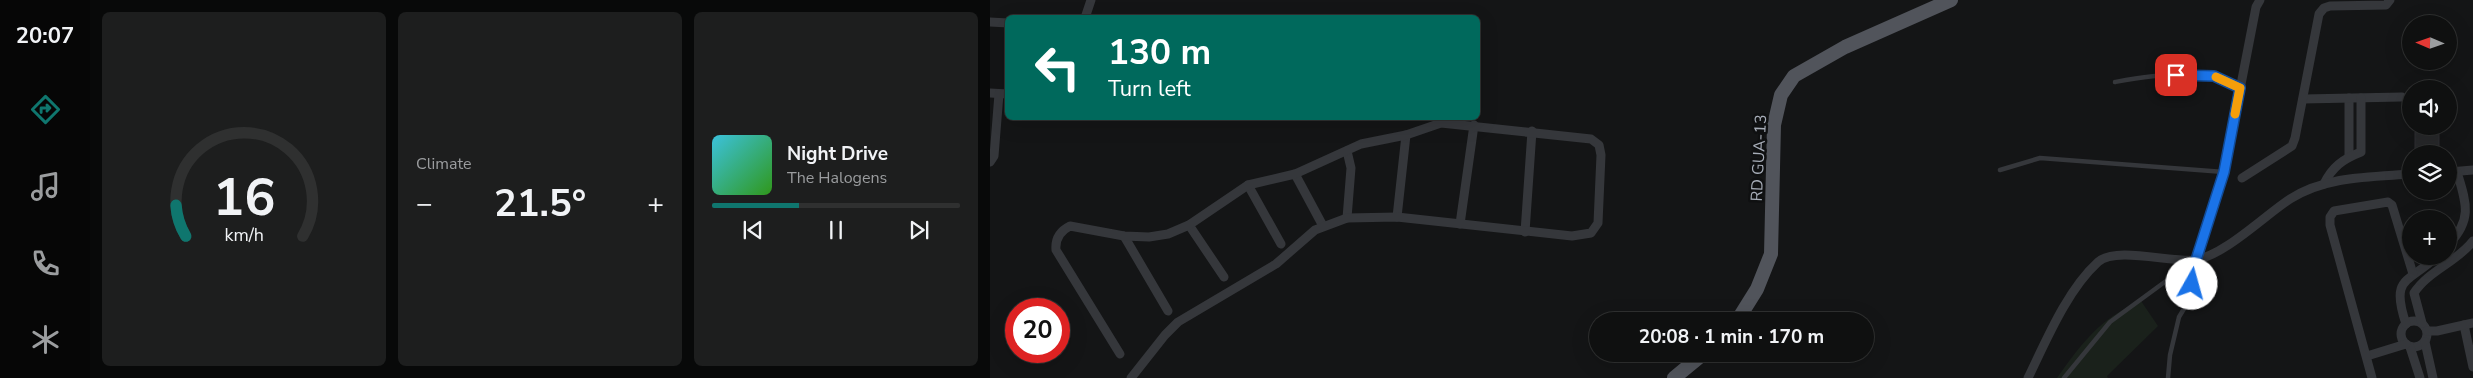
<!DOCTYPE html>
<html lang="en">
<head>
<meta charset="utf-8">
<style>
	body { margin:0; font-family:"Nunito Sans",sans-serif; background:#1d1e1e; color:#f1f3f6; height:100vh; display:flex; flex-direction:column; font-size:19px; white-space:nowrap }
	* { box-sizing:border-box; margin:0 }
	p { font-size:16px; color:#9b9d9f }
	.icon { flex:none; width:28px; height:28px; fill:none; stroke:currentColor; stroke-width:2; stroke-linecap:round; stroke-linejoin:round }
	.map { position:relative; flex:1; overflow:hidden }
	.sheet { display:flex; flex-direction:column; gap:12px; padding:12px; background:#080909; width:900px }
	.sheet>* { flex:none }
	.guide { position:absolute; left:15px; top:15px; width:475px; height:105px; border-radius:8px; box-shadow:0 5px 20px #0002,0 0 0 1px #2f3030; background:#00695c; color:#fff; overflow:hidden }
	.needle { width:32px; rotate:272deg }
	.buttons { position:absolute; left:1412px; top:15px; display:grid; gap:10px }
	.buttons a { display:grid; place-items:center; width:55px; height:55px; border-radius:50%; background:#0f1010; box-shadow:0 5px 20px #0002,0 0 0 1px #2f3030; font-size:25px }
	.speed { position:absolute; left:15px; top:298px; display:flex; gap:10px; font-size:25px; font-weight:700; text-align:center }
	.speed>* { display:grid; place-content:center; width:65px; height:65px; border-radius:50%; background:#0f1010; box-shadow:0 5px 20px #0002,0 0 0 1px #2f3030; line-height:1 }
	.speed .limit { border:8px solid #d22; background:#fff; color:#111 }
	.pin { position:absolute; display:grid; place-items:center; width:42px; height:42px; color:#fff; margin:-21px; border-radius:10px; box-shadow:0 2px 8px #0006 }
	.me { position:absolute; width:55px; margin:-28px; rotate:7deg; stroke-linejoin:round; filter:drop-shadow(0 0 4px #0008) }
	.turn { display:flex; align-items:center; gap:18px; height:105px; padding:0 20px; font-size:22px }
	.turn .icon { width:65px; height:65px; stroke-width:2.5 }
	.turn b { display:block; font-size:35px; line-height:42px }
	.big { font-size:38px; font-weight:700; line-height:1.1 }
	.sheet .widget { flex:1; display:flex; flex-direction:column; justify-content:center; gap:8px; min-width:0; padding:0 18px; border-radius:8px; background:#1d1e1e }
	.sheet .dial { align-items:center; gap:0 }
	.dial svg { height:130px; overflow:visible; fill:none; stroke:#2f3030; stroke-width:7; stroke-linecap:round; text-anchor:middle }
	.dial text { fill:#f1f3f6; stroke:none }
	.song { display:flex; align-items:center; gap:15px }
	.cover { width:60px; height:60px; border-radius:8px; background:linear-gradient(135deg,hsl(190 70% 55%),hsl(110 70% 35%)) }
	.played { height:5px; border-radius:2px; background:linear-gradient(90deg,#0f766e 35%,#2f3030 35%) }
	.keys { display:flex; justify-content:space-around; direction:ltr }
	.heat { display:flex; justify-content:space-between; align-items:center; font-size:28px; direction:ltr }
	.sheet .tiles { flex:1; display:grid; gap:12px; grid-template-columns:repeat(3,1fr) }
	.trip { position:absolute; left:599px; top:312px; width:285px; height:50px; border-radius:25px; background:#0f1010; box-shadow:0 5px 20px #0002,0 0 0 1px #2f3030; font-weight:700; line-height:50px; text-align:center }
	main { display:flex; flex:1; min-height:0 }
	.menu { display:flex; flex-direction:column; width:90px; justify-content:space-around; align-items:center; background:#060606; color:#9b9d9f }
	.menu .icon { width:35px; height:35px }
	.menu .active { color:#0f766e }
	.menu b { font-size:22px; color:#f1f3f6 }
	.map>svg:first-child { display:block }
	.green { fill:#1a211b }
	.building { fill:#27282a; stroke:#2e2f32 }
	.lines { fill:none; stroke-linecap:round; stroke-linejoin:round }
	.lane { stroke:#35373b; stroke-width:4.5 }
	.street { stroke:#35373b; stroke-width:9 }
	.primary { stroke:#51545b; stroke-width:14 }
	.route-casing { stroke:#114b97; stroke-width:12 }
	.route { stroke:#1a73e8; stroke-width:9 }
	.slow { stroke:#f59e0b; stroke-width:9 }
	.labels { text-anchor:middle; stroke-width:5; stroke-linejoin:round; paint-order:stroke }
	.street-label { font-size:16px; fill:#a6acb7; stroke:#0f1011 }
</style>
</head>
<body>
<main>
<nav class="menu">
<b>20:07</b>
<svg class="icon active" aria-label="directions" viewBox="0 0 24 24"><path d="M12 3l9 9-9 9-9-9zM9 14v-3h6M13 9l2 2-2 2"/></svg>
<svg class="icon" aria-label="music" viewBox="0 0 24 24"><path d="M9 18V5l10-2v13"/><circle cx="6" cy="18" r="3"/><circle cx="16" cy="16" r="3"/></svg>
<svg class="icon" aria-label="phone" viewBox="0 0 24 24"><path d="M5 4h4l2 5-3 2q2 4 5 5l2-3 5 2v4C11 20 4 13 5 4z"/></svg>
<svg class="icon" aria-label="climate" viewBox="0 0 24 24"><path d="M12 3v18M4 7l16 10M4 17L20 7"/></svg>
</nav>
<section class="sheet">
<div class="tiles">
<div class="widget dial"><svg viewBox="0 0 100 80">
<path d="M14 69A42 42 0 1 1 86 69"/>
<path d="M14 69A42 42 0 0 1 8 50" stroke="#0f766e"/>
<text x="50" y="56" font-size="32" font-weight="700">16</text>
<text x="50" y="72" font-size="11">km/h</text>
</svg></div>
<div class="widget"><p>Climate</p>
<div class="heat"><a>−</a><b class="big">21.5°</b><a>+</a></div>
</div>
<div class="widget">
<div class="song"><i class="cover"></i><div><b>Night Drive</b><p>The Halogens</p></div></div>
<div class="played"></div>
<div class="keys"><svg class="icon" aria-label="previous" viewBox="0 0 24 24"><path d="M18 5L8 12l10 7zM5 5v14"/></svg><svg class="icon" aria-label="pause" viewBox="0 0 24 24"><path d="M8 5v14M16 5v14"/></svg><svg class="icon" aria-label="next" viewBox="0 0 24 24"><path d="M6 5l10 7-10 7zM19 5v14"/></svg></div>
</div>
</div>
</section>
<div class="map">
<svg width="1483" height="378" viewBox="0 0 1483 378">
	<rect width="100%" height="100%" fill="#141516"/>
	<path class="green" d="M 1151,301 L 1168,326 L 1117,376 L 1118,378 L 1067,378 C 1092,343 1110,318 1151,301 Z"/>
	<polygon class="building" points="1425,132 1449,133 1449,151 1425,151"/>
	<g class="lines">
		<g class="lane">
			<path d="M 1125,82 C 1166,75 1212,67 1250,87"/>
			<polyline points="1010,170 1050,158 1234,172"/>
			<polyline points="1074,378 1120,322 1202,262"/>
			<polyline points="1178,378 1180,355 1189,317 1200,299 1206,260"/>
		</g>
		<g class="street">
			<polyline points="95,18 101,0"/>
			<polyline points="0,22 18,23"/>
			<polyline points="0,93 18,94"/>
			<polyline points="1359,98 1359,157"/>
			<polyline points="1313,99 1412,97"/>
			<polyline points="0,162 4,156 9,94"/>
			<polyline points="1459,172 1483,170"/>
			<polyline points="305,174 333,226"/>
			<polyline points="1252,178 1302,146 1305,138 1329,14 1334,8 1340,6 1396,5 1400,0"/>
			<path d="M 1334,184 C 1342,167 1353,159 1371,152 L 1371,98"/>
			<polyline points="258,185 291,244"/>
			<polyline points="407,217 416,135"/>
			<polyline points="357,218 361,168 357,151"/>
			<polyline points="470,224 484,125"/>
			<polyline points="199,225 234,277"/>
			<polyline points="535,232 542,131"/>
			<polyline points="134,236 178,311"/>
			<path d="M 1459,244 C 1483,219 1476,202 1467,172"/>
			<polyline points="1206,260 1234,172 1266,7 1270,0"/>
			<circle cx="1424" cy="334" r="13"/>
			<path d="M 1432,323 L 1424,293 C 1438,271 1467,262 1483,241"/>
			<path d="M 1416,324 C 1400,276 1418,284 1447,256"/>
			<polyline points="1474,325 1483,367"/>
			<polyline points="1437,331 1447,331 1483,323"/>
			<polyline points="1435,342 1443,378"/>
			<polyline points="1420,347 1430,378"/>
			<path d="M 130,354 L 66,250 C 65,239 70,231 80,226 L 134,236 L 159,237 L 178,234 L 199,225 L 258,185 L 305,174 L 371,144 L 416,135 L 451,123 L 601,139 L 609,145 L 611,155 L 608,223 L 601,233 L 582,236 L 407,217 L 357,218 L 325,230 L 286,264 L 188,322 L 175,335 L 141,378"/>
			<polyline points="1377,356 1416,344"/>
			<path d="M 1038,378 C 1056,341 1077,290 1108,262 C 1126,246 1181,263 1205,260 C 1235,255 1274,216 1300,199 C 1336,176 1380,177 1421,174"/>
			<polyline points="1382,378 1340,225 1340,217 1344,211 1398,202 1402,205 1423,274"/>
		</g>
		<g class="primary">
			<polyline points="747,321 767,289 781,254 784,125 791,95 804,76 855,47 961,0"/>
			<polyline points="684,378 713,354"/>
		</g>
	</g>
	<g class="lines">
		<g class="route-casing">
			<polyline id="route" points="1186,75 1224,76 1250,88 1234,172 1206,260 1202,284"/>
		</g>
		<use href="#route" class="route"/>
		<polyline class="slow" points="1226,77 1250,88 1245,114"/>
	</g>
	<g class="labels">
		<g class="street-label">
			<text transform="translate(768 158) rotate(-87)" y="6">RD GUA-13</text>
		</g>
	</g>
</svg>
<div class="buttons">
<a><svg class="needle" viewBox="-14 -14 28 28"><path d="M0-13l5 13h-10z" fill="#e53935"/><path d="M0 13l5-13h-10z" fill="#9b9d9f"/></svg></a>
<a><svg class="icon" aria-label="sound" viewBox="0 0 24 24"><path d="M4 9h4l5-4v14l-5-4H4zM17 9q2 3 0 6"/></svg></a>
<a><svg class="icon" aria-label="layers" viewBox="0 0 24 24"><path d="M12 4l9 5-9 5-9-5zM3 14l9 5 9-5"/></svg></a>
<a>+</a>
</div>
<div class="speed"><div class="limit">20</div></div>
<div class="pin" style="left:1186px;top:75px;background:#d93025"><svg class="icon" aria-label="arrive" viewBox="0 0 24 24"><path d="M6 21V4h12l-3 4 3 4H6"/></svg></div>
<svg class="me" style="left:1202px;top:284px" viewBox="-20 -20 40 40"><circle r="19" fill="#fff"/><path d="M0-13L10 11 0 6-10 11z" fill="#1a73e8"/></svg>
<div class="trip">20:08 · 1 min · 170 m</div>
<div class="guide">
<div class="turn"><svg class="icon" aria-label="left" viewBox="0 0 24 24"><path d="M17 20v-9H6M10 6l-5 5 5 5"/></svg><div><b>130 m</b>Turn left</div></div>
</div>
</div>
</main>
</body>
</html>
